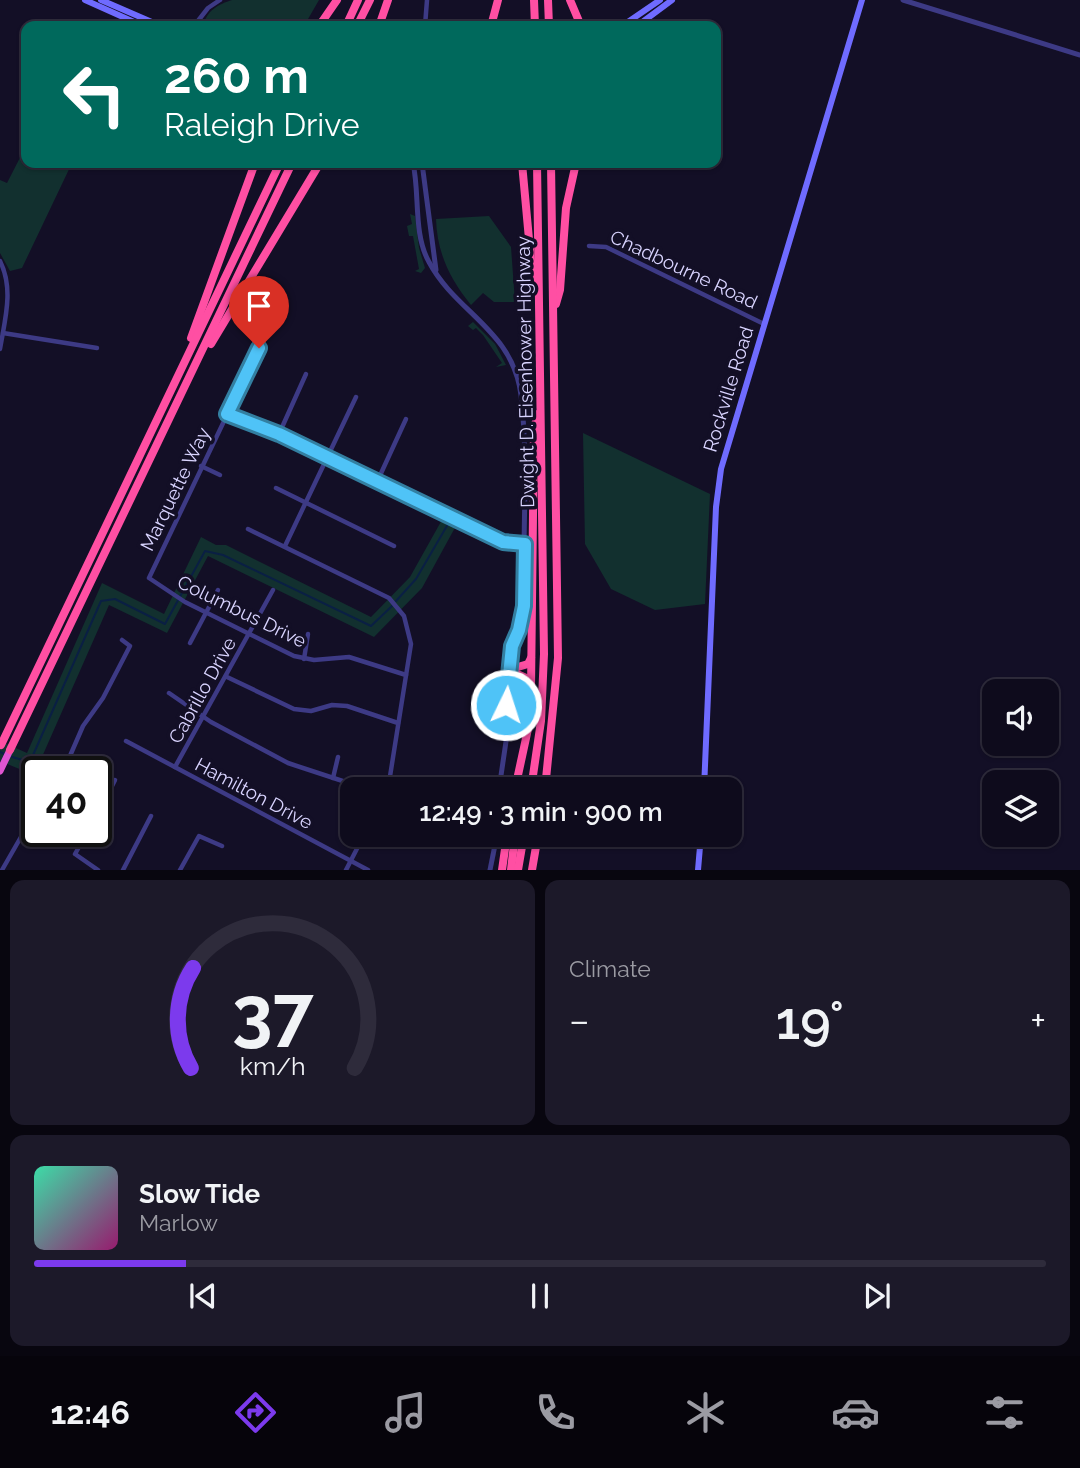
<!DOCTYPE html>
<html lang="en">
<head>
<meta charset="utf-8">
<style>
	body { margin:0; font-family:Raleway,sans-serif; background:#1c1929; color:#f1f3f6; height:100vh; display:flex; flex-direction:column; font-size:26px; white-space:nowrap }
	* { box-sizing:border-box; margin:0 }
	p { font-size:23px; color:#9b9ba3 }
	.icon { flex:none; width:38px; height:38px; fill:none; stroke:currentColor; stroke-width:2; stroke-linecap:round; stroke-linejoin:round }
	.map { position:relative; height:870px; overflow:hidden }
	.sheet { display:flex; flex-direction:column; gap:10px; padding:10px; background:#08060f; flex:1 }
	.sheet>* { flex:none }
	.top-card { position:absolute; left:21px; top:21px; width:700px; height:147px; border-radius:14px; box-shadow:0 2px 5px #0004,0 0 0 2px #2e2b3b; background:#00695c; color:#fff; overflow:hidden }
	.tools { position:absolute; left:982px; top:679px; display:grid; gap:14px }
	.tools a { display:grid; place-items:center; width:77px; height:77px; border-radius:14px; background:#0e0b1c; box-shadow:0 2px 5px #0004,0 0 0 2px #2e2b3b; font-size:35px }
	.speed { position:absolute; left:21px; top:756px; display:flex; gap:14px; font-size:35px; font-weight:700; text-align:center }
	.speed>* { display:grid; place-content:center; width:91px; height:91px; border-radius:50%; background:#0e0b1c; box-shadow:0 2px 5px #0004,0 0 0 2px #2e2b3b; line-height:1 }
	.speed .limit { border:4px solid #111; border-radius:10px; background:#fff; color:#111 }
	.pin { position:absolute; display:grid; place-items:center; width:60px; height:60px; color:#fff; margin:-72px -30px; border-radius:50% 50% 50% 0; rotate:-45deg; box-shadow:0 0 7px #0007 }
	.pin .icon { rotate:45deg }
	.me { position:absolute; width:77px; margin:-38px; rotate:4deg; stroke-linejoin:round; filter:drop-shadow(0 0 5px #0008) }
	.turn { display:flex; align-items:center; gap:24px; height:147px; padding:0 28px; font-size:32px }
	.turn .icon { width:91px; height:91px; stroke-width:2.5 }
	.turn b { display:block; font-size:49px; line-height:60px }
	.big { font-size:52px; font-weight:600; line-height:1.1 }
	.sheet .card { flex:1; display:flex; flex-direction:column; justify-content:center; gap:10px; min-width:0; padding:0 24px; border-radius:14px; background:#1c1929 }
	.sheet .dial { align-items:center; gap:0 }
	.dial svg { height:182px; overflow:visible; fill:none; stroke:#2e2b3b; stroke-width:7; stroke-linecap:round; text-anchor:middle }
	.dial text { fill:#f1f3f6; stroke:none }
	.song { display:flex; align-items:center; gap:21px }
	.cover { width:84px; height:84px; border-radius:10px; background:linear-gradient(135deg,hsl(160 70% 55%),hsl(320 70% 35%)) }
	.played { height:7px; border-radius:4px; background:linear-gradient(90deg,#7c3aed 15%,#2e2b3b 15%) }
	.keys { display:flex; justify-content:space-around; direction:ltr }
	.heat { display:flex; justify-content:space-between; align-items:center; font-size:38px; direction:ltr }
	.sheet .tiles { flex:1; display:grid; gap:10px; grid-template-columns:1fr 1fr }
	.card:last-child { grid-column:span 2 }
	.trip { position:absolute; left:340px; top:777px; width:402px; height:70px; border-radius:14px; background:#0e0b1c; box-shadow:0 2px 5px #0004,0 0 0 2px #2e2b3b; font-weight:600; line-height:70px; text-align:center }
	.tab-bar { display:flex; height:112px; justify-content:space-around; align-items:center; background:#06040b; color:#9b9ba3 }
	.tab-bar .icon { width:49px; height:49px }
	.tab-bar .current { color:#7c3aed }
	.tab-bar b { font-size:32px; color:#f1f3f6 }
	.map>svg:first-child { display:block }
	.green { fill:#12302f }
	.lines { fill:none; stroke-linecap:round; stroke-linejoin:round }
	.stream { stroke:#0a1f44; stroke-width:2 }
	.minor { stroke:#3d3a85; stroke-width:4.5 }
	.tertiary { stroke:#3d3a85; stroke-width:5 }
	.secondary { stroke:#6f6bff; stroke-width:6 }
	.trunk { stroke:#e055d1; stroke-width:7 }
	.motorway { stroke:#ff4fa3; stroke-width:8 }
	.route-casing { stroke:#337fa1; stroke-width:18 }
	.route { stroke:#4fc3f7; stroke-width:12 }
	.labels { text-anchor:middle; stroke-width:7; stroke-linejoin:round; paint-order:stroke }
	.street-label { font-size:19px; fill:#d9d4ff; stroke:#130f26 }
</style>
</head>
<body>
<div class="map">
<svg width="1080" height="870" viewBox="0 0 1080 870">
	<rect width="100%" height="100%" fill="#130f26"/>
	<g class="green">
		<path d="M 232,0 L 319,0 L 304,26 L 204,26 C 205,11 219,4 232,0 Z"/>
		<polygon points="26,146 26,163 72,163 22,268 10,271 0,253 0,180 7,183"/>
		<polygon points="410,214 415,216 419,248 425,268 421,273 415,271 419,269 413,236 409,236 407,226 412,224"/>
		<path d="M 489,216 L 511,247 L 515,302 L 494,302 L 483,293 L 471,305 C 450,279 437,253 436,219 Z"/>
		<polygon points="473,322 495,344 506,365 496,367 502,363 483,335 476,328 473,330 468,326"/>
		<polygon points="583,433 710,494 705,604 655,610 611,589 585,544"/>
		<polygon points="443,518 457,524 422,588 374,637 208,556 167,633 109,605 34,775 0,761 0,741 27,753 102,583 164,614 201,537 216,545 226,545 371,617 410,577"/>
	</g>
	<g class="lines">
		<g class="stream">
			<polyline points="396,601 416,579 448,524"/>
			<polyline points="0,752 6,755"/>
			<polyline points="12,757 30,762 101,601 115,599 165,624 205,551 223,555 371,626 392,606"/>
		</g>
		<g class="minor">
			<polyline points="194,26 208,8 220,0"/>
			<polyline points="425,26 427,0"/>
			<polyline points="589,246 606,247 764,324"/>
			<path d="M 0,261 C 14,289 5,319 0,349"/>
			<polyline points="3,333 97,348"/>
			<polyline points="259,348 149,578 185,602 294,656 314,660 349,657 406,675"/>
			<polyline points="227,414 279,434 503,542 525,544"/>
			<polyline points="279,434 306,374"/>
			<polyline points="201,466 220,475"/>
			<polyline points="377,482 406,419"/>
			<polyline points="276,488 394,546"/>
			<polyline points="248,529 389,598 404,616 411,644 388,789"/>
			<polyline points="285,546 356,397"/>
			<polyline points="190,643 218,590"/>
			<polyline points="304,659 308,634"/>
			<polyline points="227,677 294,709 311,711 332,705 347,706 398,723"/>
			<polyline points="169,693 211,722 288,763 367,789"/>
			<polyline points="126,741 368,870"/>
			<polyline points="175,767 273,590"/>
			<polyline points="63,772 83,726 103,698 130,646 122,640"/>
			<polyline points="333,778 338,757"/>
			<polyline points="96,808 100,810 96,816"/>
			<polyline points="100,810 115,780"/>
			<polyline points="88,831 75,854 98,870"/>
			<polyline points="461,835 493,847"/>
			<polyline points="2,870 37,809"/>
			<polyline points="123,870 151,816"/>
			<polyline points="180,870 199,836 222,846"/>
			<polyline points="346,870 364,835"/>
		</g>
		<g class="tertiary">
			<polyline points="903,0 1080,55"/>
			<path d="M 413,163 C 420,194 413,234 429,262 C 456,313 513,330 521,395 C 529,465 522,538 524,608 C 524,621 516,631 513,643 C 508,661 501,716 505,732"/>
			<polyline points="422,163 436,270"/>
			<polyline points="515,635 522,601"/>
			<polyline points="499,789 508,728 507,708"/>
			<polyline points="490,870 497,835"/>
		</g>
		<g class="secondary">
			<polyline points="85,0 143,26"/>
			<polyline points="101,0 161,26"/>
			<polyline points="622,26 660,0"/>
			<polyline points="637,26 672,0"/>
			<polyline points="704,789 716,507 721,469 862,0"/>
			<polyline points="698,870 701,835"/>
		</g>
		<polyline class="trunk" points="0,771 10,750"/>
		<g class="motorway">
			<polyline points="534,0 535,26"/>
			<polyline points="548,0 549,26"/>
			<polyline points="570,0 581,26"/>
			<polyline points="319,26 337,0"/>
			<polyline points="346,26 358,0"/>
			<polyline points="357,26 370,0"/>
			<polyline points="379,26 388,0"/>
			<polyline points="491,26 498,0"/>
			<polyline points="522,163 532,272 537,284"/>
			<polyline points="556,304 560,290 566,208 576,163"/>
			<polyline points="191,338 255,163"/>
			<polyline points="211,344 320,163"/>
			<polyline points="508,670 528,664 531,658"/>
			<polyline points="508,670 526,678 530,686"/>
			<polyline points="1,745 280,163"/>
			<polyline points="10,750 292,163"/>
			<polyline points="515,789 528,729 531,689 534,428 538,414"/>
			<polyline points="531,789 541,721 544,654 537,163"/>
			<polyline points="545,789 558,658 551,163"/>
			<polyline points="502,870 507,835"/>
			<polyline points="511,870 515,835"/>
			<polyline points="518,870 524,835"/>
			<polyline points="532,870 538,835"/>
		</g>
	</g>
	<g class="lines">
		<g class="route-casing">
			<polyline id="route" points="259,348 227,414 279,434 503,542 525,544 524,606 519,630 512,646 506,705"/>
		</g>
		<use href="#route" class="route"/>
	</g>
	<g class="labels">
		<g class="street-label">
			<text transform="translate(684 269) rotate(25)" y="7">Chadbourne Road</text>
			<text transform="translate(525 372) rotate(-91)" y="7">Dwight D. Eisenhower Highway</text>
			<text transform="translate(728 389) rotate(-73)" y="7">Rockville Road</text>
			<text transform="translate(175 489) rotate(-64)" y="7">Marquette Way</text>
			<text transform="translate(242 611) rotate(26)" y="7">Columbus Drive</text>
			<text transform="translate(202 690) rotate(-61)" y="7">Cabrillo Drive</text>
			<text transform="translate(254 793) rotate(28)" y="7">Hamilton Drive</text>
		</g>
	</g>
</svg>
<div class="tools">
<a><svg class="icon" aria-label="sound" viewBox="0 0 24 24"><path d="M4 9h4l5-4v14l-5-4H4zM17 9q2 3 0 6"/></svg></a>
<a><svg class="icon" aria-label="layers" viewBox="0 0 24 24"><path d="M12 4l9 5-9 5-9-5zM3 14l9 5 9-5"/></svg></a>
</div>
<div class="speed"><div class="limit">40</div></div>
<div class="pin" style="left:259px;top:348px;background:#d93025"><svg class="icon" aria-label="arrive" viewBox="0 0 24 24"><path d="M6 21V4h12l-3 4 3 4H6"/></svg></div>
<svg class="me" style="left:506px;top:705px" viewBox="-20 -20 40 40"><circle r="17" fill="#4fc3f7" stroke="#fff" stroke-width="3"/><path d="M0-11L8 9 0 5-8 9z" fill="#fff"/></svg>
<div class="trip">12:49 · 3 min · 900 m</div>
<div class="top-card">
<div class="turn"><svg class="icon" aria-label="left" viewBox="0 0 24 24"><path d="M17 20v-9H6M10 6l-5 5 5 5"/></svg><div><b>260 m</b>Raleigh Drive</div></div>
</div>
</div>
<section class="sheet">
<div class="tiles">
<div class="card dial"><svg viewBox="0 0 100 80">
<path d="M14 69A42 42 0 1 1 86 69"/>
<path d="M14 69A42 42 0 0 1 15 25" stroke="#7c3aed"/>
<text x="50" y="56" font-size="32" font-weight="700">37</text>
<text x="50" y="72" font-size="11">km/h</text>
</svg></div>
<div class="card"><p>Climate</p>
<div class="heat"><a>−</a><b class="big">19°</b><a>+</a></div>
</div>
<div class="card">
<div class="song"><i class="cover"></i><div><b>Slow Tide</b><p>Marlow</p></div></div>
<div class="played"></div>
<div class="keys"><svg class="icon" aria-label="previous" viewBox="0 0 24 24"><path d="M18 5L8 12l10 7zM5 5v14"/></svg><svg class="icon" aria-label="pause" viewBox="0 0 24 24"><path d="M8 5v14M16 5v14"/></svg><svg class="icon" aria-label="next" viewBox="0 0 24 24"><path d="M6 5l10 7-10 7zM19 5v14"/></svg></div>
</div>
</div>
</section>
<nav class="tab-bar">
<b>12:46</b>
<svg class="icon current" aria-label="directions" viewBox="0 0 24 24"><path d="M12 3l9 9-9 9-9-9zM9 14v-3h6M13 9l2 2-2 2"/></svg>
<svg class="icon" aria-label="music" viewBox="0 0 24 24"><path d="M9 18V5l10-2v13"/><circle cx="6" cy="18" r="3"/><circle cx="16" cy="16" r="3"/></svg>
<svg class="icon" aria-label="phone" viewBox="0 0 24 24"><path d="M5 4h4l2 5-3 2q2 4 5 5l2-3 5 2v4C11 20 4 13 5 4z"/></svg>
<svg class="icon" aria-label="climate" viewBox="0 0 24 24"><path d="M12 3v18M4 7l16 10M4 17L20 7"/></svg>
<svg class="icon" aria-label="car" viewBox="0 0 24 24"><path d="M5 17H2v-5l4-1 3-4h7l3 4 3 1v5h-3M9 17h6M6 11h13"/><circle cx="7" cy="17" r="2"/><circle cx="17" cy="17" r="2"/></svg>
<svg class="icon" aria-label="filters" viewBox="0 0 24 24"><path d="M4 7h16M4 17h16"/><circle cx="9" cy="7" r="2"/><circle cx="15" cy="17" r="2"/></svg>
</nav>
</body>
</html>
